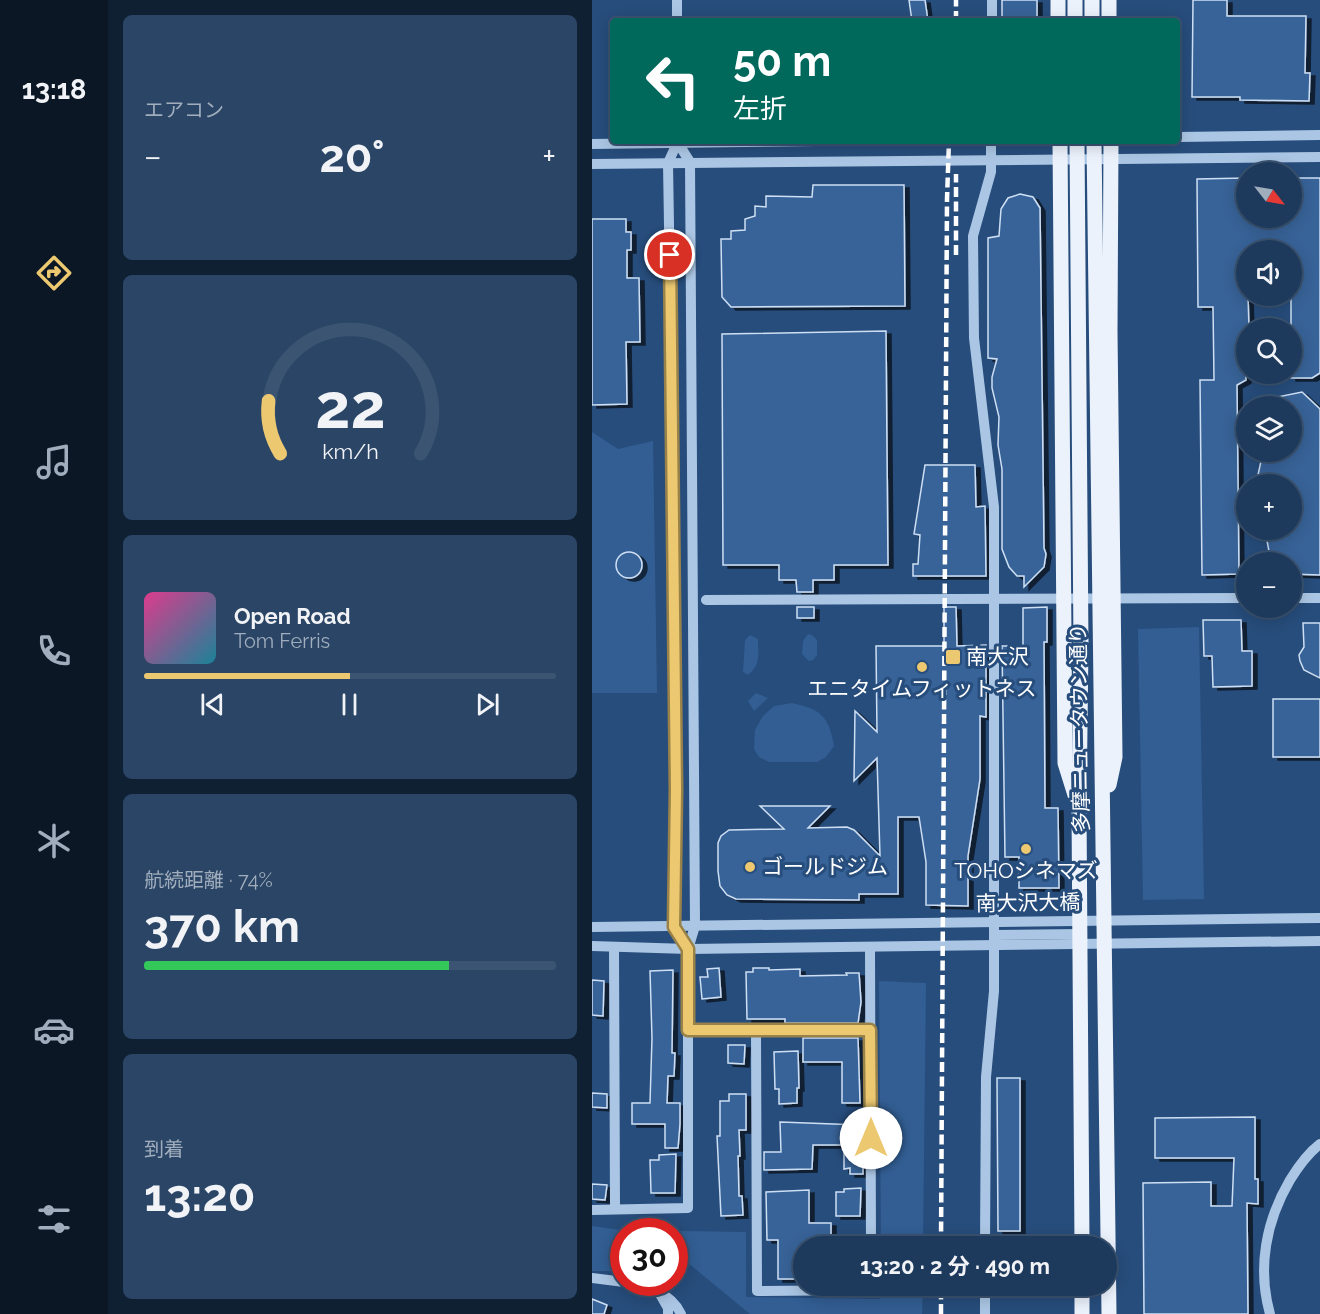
<!DOCTYPE html>
<html lang="ja">
<head>
<meta charset="utf-8">
<style>
	body { margin:0; font-family:Raleway,"Noto Sans JP",sans-serif; background:#2a4566; color:#f1f3f6; height:100vh; display:flex; flex-direction:column; font-size:22px; white-space:nowrap }
	* { box-sizing:border-box; margin:0 }
	p { font-size:20px; color:#a0adbc }
	.icon { flex:none; width:33px; height:33px; fill:none; stroke:currentColor; stroke-width:2; stroke-linecap:round; stroke-linejoin:round }
	.map { position:relative; flex:1; overflow:hidden }
	.details { display:flex; flex-direction:column; gap:15px; padding:15px; background:#102033; width:484px }
	.details>* { flex:none }
	.hud { position:absolute; left:18px; top:18px; width:570px; height:126px; border-radius:6px; box-shadow:0 3px 15px #0003,0 0 0 2px #3b5472; background:#00695c; color:#fff; overflow:hidden }
	.needle { width:39px; rotate:121deg }
	.controls { position:absolute; left:644px; top:162px; display:grid; gap:12px }
	.controls a { display:grid; place-items:center; width:66px; height:66px; border-radius:50%; background:#1d3a5d; box-shadow:0 3px 15px #0003,0 0 0 2px #3b5472; font-size:30px }
	.speed { position:absolute; left:18px; top:1218px; display:flex; gap:12px; font-size:30px; font-weight:700; text-align:center }
	.speed>* { display:grid; place-content:center; width:78px; height:78px; border-radius:50%; background:#1d3a5d; box-shadow:0 3px 15px #0003,0 0 0 2px #3b5472; line-height:1 }
	.speed .limit { border:9px solid #d22; background:#fff; color:#111 }
	.pin { position:absolute; display:grid; place-items:center; width:51px; height:51px; color:#fff; margin:-26px; border:3px solid #fff; border-radius:50%; box-shadow:0 2px 6px #0007 }
	.me { position:absolute; width:66px; margin:-33px; rotate:0deg; stroke-linejoin:round; filter:drop-shadow(0 0 4px #0008) }
	.turn { display:flex; align-items:center; gap:21px; height:126px; padding:0 24px; font-size:27px }
	.turn .icon { width:78px; height:78px; stroke-width:2.5 }
	.turn b { display:block; font-size:42px; line-height:51px }
	.big { font-size:45px; font-weight:700; line-height:1.1 }
	.details .tile { flex:1; display:flex; flex-direction:column; justify-content:center; gap:9px; min-width:0; padding:0 21px; border-radius:9px; background:#2a4566 }
	.details .dial { align-items:center; gap:0 }
	.dial svg { height:156px; overflow:visible; fill:none; stroke:#3b5472; stroke-width:7; stroke-linecap:round; text-anchor:middle }
	.dial text { fill:#f1f3f6; stroke:none }
	.song { display:flex; align-items:center; gap:18px }
	.cover { width:72px; height:72px; border-radius:9px; background:linear-gradient(135deg,hsl(330 70% 55%),hsl(190 70% 35%)) }
	.played { height:6px; border-radius:3px; background:linear-gradient(90deg,#ecc871 50%,#3b5472 50%) }
	.keys { display:flex; justify-content:space-around; direction:ltr }
	.heat { display:flex; justify-content:space-between; align-items:center; font-size:33px; direction:ltr }
	.charge { height:9px; border-radius:4px; background:linear-gradient(90deg,#34c759 74%,#3b5472 0) }
	.trip { position:absolute; left:201px; top:1236px; width:324px; height:60px; border-radius:30px; background:#1d3a5d; box-shadow:0 3px 15px #0003,0 0 0 2px #3b5472; font-weight:700; line-height:60px; text-align:center }
	main { display:flex; flex:1; min-height:0 }
	.dock { display:flex; flex-direction:column; width:108px; justify-content:space-around; align-items:center; background:#0c1725; color:#a0adbc }
	.dock .icon { width:42px; height:42px }
	.dock .selected { color:#ecc871 }
	.dock b { font-size:27px; color:#f1f3f6 }
	.map>svg:first-child { display:block }
	.green { fill:#325e93 }
	.building { fill:#376398; stroke:#cedff4; stroke-width:1.5; filter:url(#shadow) }
	.lines { fill:none; stroke-linecap:round; stroke-linejoin:round }
	.minor { stroke:#abc6e4; stroke-width:10 }
	.major { stroke:#ebf2fc; stroke-width:15 }
	.rail { stroke:#fff; stroke-width:4.5; stroke-dasharray:10 4.5; stroke-linecap:butt }
	.route-casing { stroke:#998249; stroke-width:15 }
	.route { stroke:#ecc871; stroke-width:10 }
	.poi-dot { fill:#ecc871; stroke:#274d7c; stroke-width:2 }
	.labels { text-anchor:middle; stroke-width:6; stroke-linejoin:round; paint-order:stroke }
	.poi-label { font-size:21px; fill:#fff; stroke:#274d7c; text-anchor:start }
	.street-label { font-size:21px; fill:#fff; stroke:#274d7c }
</style>
</head>
<body>
<main>
<nav class="dock">
<b>13:18</b>
<svg class="icon selected" aria-label="directions" viewBox="0 0 24 24"><path d="M12 3l9 9-9 9-9-9zM9 14v-3h6M13 9l2 2-2 2"/></svg>
<svg class="icon" aria-label="music" viewBox="0 0 24 24"><path d="M9 18V5l10-2v13"/><circle cx="6" cy="18" r="3"/><circle cx="16" cy="16" r="3"/></svg>
<svg class="icon" aria-label="phone" viewBox="0 0 24 24"><path d="M5 4h4l2 5-3 2q2 4 5 5l2-3 5 2v4C11 20 4 13 5 4z"/></svg>
<svg class="icon" aria-label="climate" viewBox="0 0 24 24"><path d="M12 3v18M4 7l16 10M4 17L20 7"/></svg>
<svg class="icon" aria-label="car" viewBox="0 0 24 24"><path d="M5 17H2v-5l4-1 3-4h7l3 4 3 1v5h-3M9 17h6M6 11h13"/><circle cx="7" cy="17" r="2"/><circle cx="17" cy="17" r="2"/></svg>
<svg class="icon" aria-label="filters" viewBox="0 0 24 24"><path d="M4 7h16M4 17h16"/><circle cx="9" cy="7" r="2"/><circle cx="15" cy="17" r="2"/></svg>
</nav>
<section class="details">
<div class="tile"><p>エアコン</p>
<div class="heat"><a>−</a><b class="big">20°</b><a>+</a></div>
</div>
<div class="tile dial"><svg viewBox="0 0 100 80">
<path d="M14 69A42 42 0 1 1 86 69"/>
<path d="M14 69A42 42 0 0 1 8 42" stroke="#ecc871"/>
<text x="50" y="56" font-size="32" font-weight="700">22</text>
<text x="50" y="72" font-size="11">km/h</text>
</svg></div>
<div class="tile">
<div class="song"><i class="cover"></i><div><b>Open Road</b><p>Tom Ferris</p></div></div>
<div class="played"></div>
<div class="keys"><svg class="icon" aria-label="previous" viewBox="0 0 24 24"><path d="M18 5L8 12l10 7zM5 5v14"/></svg><svg class="icon" aria-label="pause" viewBox="0 0 24 24"><path d="M8 5v14M16 5v14"/></svg><svg class="icon" aria-label="next" viewBox="0 0 24 24"><path d="M6 5l10 7-10 7zM19 5v14"/></svg></div>
</div>
<div class="tile"><p>航続距離 · 74%</p><b class="big">370 km</b><div class="charge"></div></div>
<div class="tile"><p>到着</p><b class="big">13:20</b></div>
</section>
<div class="map">
<svg width="728" height="1314" viewBox="0 0 728 1314">
	<defs>
		<filter id="shadow"><feDropShadow dx="5" dy="3" stdDeviation="0" flood-color="#0009"/></filter>
	</defs>
	<rect width="100%" height="100%" fill="#274d7c"/>
	<g class="green">
		<polygon points="0,432 26,449 61,441 65,693 0,693"/>
		<polygon points="607,627 612,899 551,900 546,629"/>
		<polygon points="216,634 220,635 225,640 225,655 221,660 217,661 210,654 211,641"/>
		<path d="M 158,635 L 166,639 C 166,654 169,665 156,675 L 151,672 L 153,640 Z"/>
		<polygon points="164,693 176,698 162,711 156,701"/>
		<path d="M 200,703 C 228,709 237,716 242,746 L 234,757 L 225,762 L 177,762 L 167,757 L 162,749 L 163,730 L 171,716 L 182,706 Z"/>
		<polygon points="287,981 334,983 331,1246 289,1246"/>
		<polygon points="0,1226 28,1230 154,1232 154,1297 288,1299 289,1286 331,1286 330,1314 158,1314 96,1263 83,1264 82,1232 32,1232 31,1271 0,1271"/>
	</g>
	<g class="building">
		<polygon points="317,0 333,0 336,21 320,21"/>
		<rect x="410" y="0" width="35" height="21"/>
		<polygon points="601,0 635,0 635,16 714,16 713,73 718,73 717,101 648,100 648,97 600,97"/>
		<polygon points="654,178 654,218 699,218 699,178 728,178 728,373 720,378 699,378 699,250 654,250 654,296 656,296 657,328 654,328 654,380 645,385 647,574 610,575 608,380 622,380 621,307 606,307 605,179"/>
		<polygon points="221,185 312,185 313,306 139,307 130,297 129,239 139,239 139,231 153,230 153,219 163,216 163,206 174,207 174,196 220,197"/>
		<polygon points="428,194 441,197 448,208 452,548 454,554 452,567 432,587 432,576 425,576 417,567 410,549 410,469 406,445 407,417 400,388 400,377 405,359 396,358 396,238 407,236 409,209 416,198"/>
		<polygon points="0,219 34,219 34,232 39,232 39,250 35,250 35,278 47,278 48,342 34,342 35,404 0,405"/>
		<polygon points="294,331 296,565 242,565 242,580 221,580 221,592 205,592 204,580 187,580 187,565 131,565 130,334"/>
		<polygon points="710,392 728,409 728,575 699,574 699,562 679,562 673,530 699,530 699,484 664,484 671,452 699,452 699,406 667,406 666,401"/>
		<polygon points="333,465 383,465 384,507 393,506 394,576 321,576 321,564 326,564 328,535 322,534"/>
		<circle cx="37" cy="565" r="13"/>
		<rect x="205" y="607" width="17" height="11"/>
		<polygon points="352,607 364,607 365,646 394,645 394,717 388,716 388,779 376,856 376,906 334,905 334,862 327,817 306,817 306,894 267,894 267,900 144,899 135,895 128,886 126,871 126,843 129,836 137,830 192,829 168,806 238,806 216,828 255,827 262,830 288,856 285,758 262,781 263,711 285,732 284,646 352,646"/>
		<polygon points="455,607 455,642 452,642 453,808 466,808 467,888 427,888 427,857 413,857 410,646 431,646 431,608"/>
		<polygon points="611,620 649,620 650,651 660,651 660,686 621,687 620,656 612,656"/>
		<polygon points="711,623 728,623 728,678 712,670 708,661 707,655 712,647"/>
		<rect x="681" y="699" width="47" height="58"/>
		<polygon points="127,968 129,997 110,999 108,977 116,977 115,969"/>
		<polygon points="161,968 177,968 177,970 208,969 208,976 255,975 254,973 267,973 269,1002 266,1023 193,1023 193,1019 155,1019 154,972 161,972"/>
		<polygon points="81,970 80,1053 83,1053 82,1076 76,1076 75,1103 88,1103 88,1124 86,1148 73,1148 73,1124 40,1124 40,1103 58,1103 60,1038 58,971"/>
		<polygon points="0,980 12,981 11,1016 0,1015"/>
		<polygon points="211,1038 266,1038 268,1103 250,1103 250,1062 211,1062"/>
		<polygon points="136,1045 153,1045 152,1064 136,1063"/>
		<polygon points="206,1051 207,1088 205,1088 205,1103 187,1104 187,1089 183,1089 182,1052"/>
		<polygon points="405,1078 428,1078 428,1231 406,1231"/>
		<polygon points="0,1093 15,1094 15,1108 0,1107"/>
		<polygon points="137,1094 154,1094 154,1130 147,1130 148,1156 146,1156 147,1196 150,1196 151,1215 129,1216 125,1136 128,1136 128,1101 137,1101"/>
		<polygon points="663,1117 663,1179 666,1179 666,1204 655,1203 656,1314 552,1314 551,1183 619,1182 619,1206 640,1206 642,1158 563,1158 563,1118"/>
		<polygon points="188,1122 268,1125 267,1156 271,1156 271,1174 258,1174 258,1168 252,1169 252,1145 221,1145 220,1169 172,1170 172,1152 189,1152"/>
		<polygon points="84,1154 83,1193 59,1193 58,1160 67,1160 67,1155"/>
		<polygon points="0,1184 15,1185 13,1200 0,1199"/>
		<polygon points="269,1188 268,1216 244,1216 244,1192 252,1192 252,1189"/>
		<polygon points="217,1190 217,1223 239,1223 239,1246 212,1246 212,1279 186,1279 186,1240 175,1240 174,1192"/>
		<polygon points="0,1299 15,1305 12,1314 0,1314"/>
	</g>
	<g class="lines">
		<g class="minor">
			<polyline points="85,0 85,21"/>
			<polyline points="400,21 400,0"/>
			<polyline points="585,137 728,135"/>
			<polyline points="86,141 76,163 83,599 84,790 82,927 96,949"/>
			<polyline points="0,144 224,141"/>
			<polyline points="0,164 728,157"/>
			<polyline points="699,598 728,598"/>
			<polyline points="114,600 654,598"/>
			<polyline points="0,927 728,918"/>
			<polyline points="402,935 488,934"/>
			<polyline points="0,946 96,949 728,941"/>
			<polyline points="22,947 23,1209"/>
			<polyline points="278,947 279,1246"/>
			<polyline points="96,1030 278,1030"/>
			<polyline points="164,1030 165,1291 279,1290 279,1286"/>
			<polyline points="0,1210 96,1208 96,949 103,926 98,162 86,143"/>
			<polyline points="393,1246 394,1077 402,991 402,507 382,338 381,236 399,172 399,141"/>
			<polyline points="0,1278 32,1282"/>
			<path d="M 32,1282 C 54,1286 79,1292 89,1314"/>
			<polyline points="68,1294 76,1308 76,1314"/>
			<polyline points="393,1314 393,1286"/>
			<path d="M 678,1314 C 665,1268 674,1221 698,1180 C 706,1167 716,1153 728,1144"/>
		</g>
		<g class="major">
			<polyline points="466,0 466,21"/>
			<polyline points="483,0 483,21"/>
			<polyline points="500,0 500,21"/>
			<polyline points="517,0 517,21"/>
			<polyline points="468,141 473,763 483,795"/>
			<polyline points="485,141 489,645 487,809 490,1246"/>
			<path d="M 502,141 C 506,532 513,923 517,1314"/>
			<polyline points="517,785 523,757 518,331 519,141"/>
			<polyline points="490,1286 490,1314"/>
		</g>
		<g class="rail">
			<polyline points="364,21 364,0"/>
			<polyline points="364,255 364,174"/>
			<polyline points="349,1246 355,199 357,141"/>
			<polyline points="349,1314 349,1286"/>
		</g>
	</g>
	<g class="lines">
		<g class="route-casing">
			<polyline id="route" points="78,255 84,790 82,927 96,949 96,1030 278,1030 279,1138"/>
		</g>
		<use href="#route" class="route"/>
	</g>
	<g class="poi-dot">
		<rect x="353" y="649" width="16" height="16" rx="3"/>
		<circle cx="330" cy="667" r="6"/>
		<circle cx="434" cy="849" r="6"/>
		<circle cx="158" cy="867" r="6"/>
	</g>
	<g class="labels">
		<g class="poi-label">
			<text x="374" y="664">南大沢</text>
			<text x="330" y="696" text-anchor="middle">エニタイムフィットネス</text>
			<text x="170" y="874">ゴールドジム</text>
			<text x="434" y="878" text-anchor="middle">TOHOシネマズ</text>
		</g>
		<g class="street-label">
			<text transform="translate(488 728) rotate(-91)" y="7">多摩ニュータウン通り</text>
			<text transform="translate(436 903) rotate(-1)" y="7">南大沢大橋</text>
		</g>
	</g>
</svg>
<div class="controls">
<a><svg class="needle" viewBox="-14 -14 28 28"><path d="M0-13l5 13h-10z" fill="#e53935"/><path d="M0 13l5-13h-10z" fill="#a0adbc"/></svg></a>
<a><svg class="icon" aria-label="sound" viewBox="0 0 24 24"><path d="M4 9h4l5-4v14l-5-4H4zM17 9q2 3 0 6"/></svg></a>
<a><svg class="icon" aria-label="search" viewBox="0 0 24 24"><circle cx="10" cy="10" r="6"/><path d="M15 15l6 6"/></svg></a>
<a><svg class="icon" aria-label="layers" viewBox="0 0 24 24"><path d="M12 4l9 5-9 5-9-5zM3 14l9 5 9-5"/></svg></a>
<a>+</a>
<a>−</a>
</div>
<div class="speed"><div class="limit">30</div></div>
<div class="pin" style="left:78px;top:255px;background:#d93025"><svg class="icon" aria-label="arrive" viewBox="0 0 24 24"><path d="M6 21V4h12l-3 4 3 4H6"/></svg></div>
<svg class="me" style="left:279px;top:1138px" viewBox="-20 -20 40 40"><circle r="19" fill="#fff"/><path d="M0-13L10 11 0 6-10 11z" fill="#ecc871"/></svg>
<div class="trip">13:20 · 2 分 · 490 m</div>
<div class="hud">
<div class="turn"><svg class="icon" aria-label="left" viewBox="0 0 24 24"><path d="M17 20v-9H6M10 6l-5 5 5 5"/></svg><div><b>50 m</b>左折</div></div>
</div>
</div>
</main>
</body>
</html>
